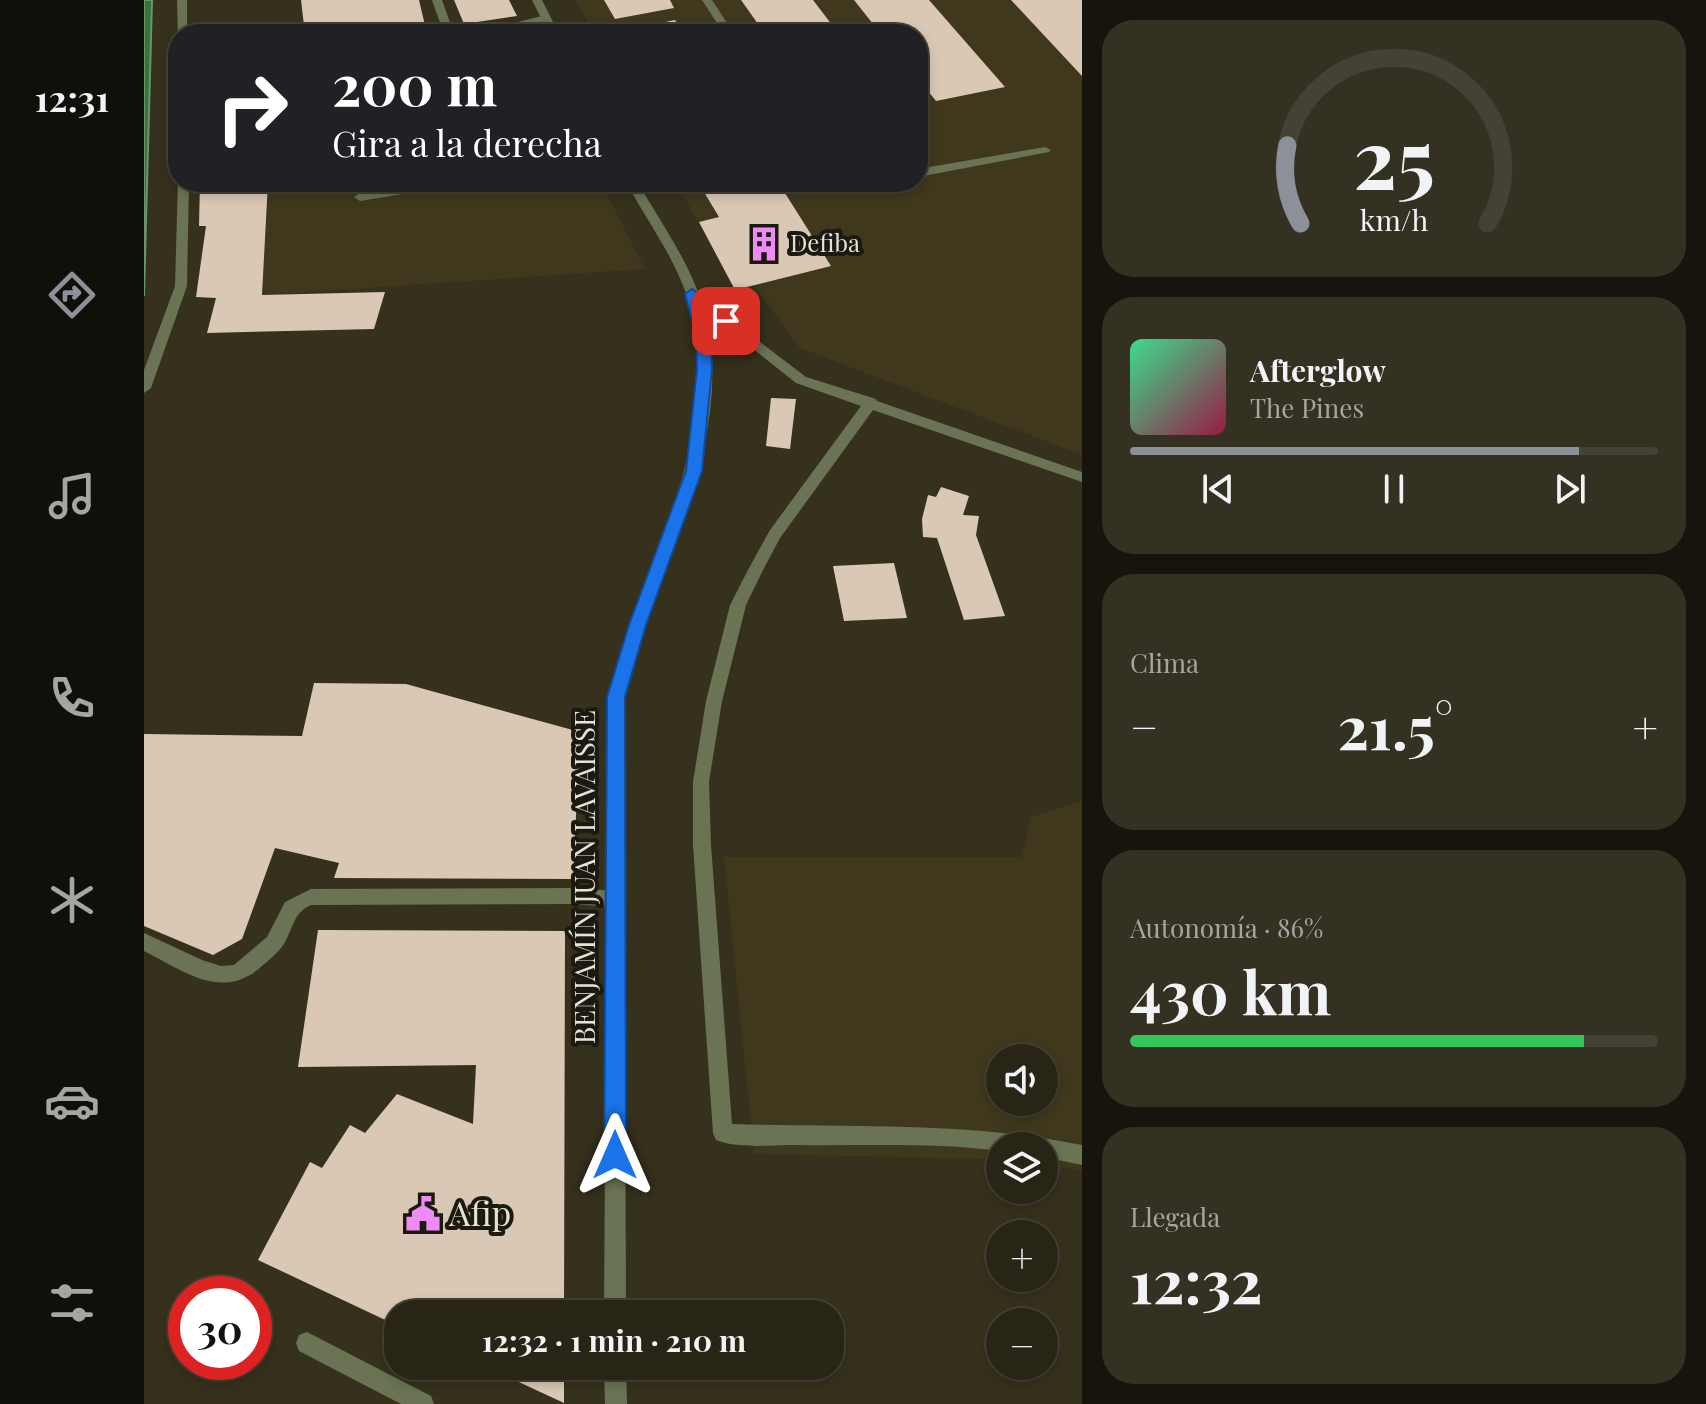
<!DOCTYPE html>
<html lang="es">
<head>
<meta charset="utf-8">
<style>
	body { margin:0; font-family:"Playfair Display",serif; background:#343123; color:#f1f3f6; height:100vh; display:flex; flex-direction:column; font-size:30px; white-space:nowrap }
	* { box-sizing:border-box; margin:0 }
	p { font-size:26px; color:#a5a5a1 }
	.icon { flex:none; width:44px; height:44px; fill:none; stroke:currentColor; stroke-width:2; stroke-linecap:round; stroke-linejoin:round }
	.map { position:relative; flex:1; overflow:hidden }
	.side { display:flex; flex-direction:column; gap:20px; padding:20px; background:#16140c; width:624px }
	.side>* { flex:none }
	.banner { position:absolute; left:24px; top:24px; width:760px; height:168px; border-radius:32px; box-shadow:0 4px 12px #0003,0 0 0 2px #444235; background:#202124; color:#fff; overflow:hidden }
	.fabs { position:absolute; left:842px; top:1044px; display:grid; gap:16px }
	.fabs a { display:grid; place-items:center; width:72px; height:72px; border-radius:50%; background:#282516; box-shadow:0 4px 12px #0003,0 0 0 2px #444235; font-size:40px }
	.speed { position:absolute; left:24px; top:1276px; display:flex; gap:16px; font-size:40px; font-weight:700; text-align:center }
	.speed>* { display:grid; place-content:center; width:104px; height:104px; border-radius:50%; background:#282516; box-shadow:0 4px 12px #0003,0 0 0 2px #444235; line-height:1 }
	.speed .limit { border:12px solid #d22; background:#fff; color:#111 }
	.pin { position:absolute; display:grid; place-items:center; width:68px; height:68px; color:#fff; margin:-34px; border-radius:16px; box-shadow:0 4px 12px #0006 }
	.me { position:absolute; width:88px; margin:-44px; rotate:0deg; stroke-linejoin:round; filter:drop-shadow(0 0 6px #0008) }
	.turn { display:flex; align-items:center; gap:28px; height:168px; padding:0 32px; font-size:36px }
	.turn .icon { width:104px; height:104px; stroke-width:2.5 }
	.turn b { display:block; font-size:56px; line-height:68px }
	.big { font-size:60px; font-weight:700; line-height:1.1 }
	.side .tile { flex:1; display:flex; flex-direction:column; justify-content:center; gap:12px; min-width:0; padding:0 28px; border-radius:32px; background:#343123 }
	.side .dial { align-items:center; gap:0 }
	.dial svg { height:208px; overflow:visible; fill:none; stroke:#444235; stroke-width:7; stroke-linecap:round; text-anchor:middle }
	.dial text { fill:#f1f3f6; stroke:none }
	.song { display:flex; align-items:center; gap:24px }
	.cover { width:96px; height:96px; border-radius:12px; background:linear-gradient(135deg,hsl(150 70% 55%),hsl(340 70% 35%)) }
	.played { height:8px; border-radius:4px; background:linear-gradient(90deg,#8c9099 85%,#444235 85%) }
	.keys { display:flex; justify-content:space-around; direction:ltr }
	.heat { display:flex; justify-content:space-between; align-items:center; font-size:44px; direction:ltr }
	.charge { height:12px; border-radius:6px; background:linear-gradient(90deg,#34c759 86%,#444235 0) }
	.trip { position:absolute; left:240px; top:1300px; width:460px; height:80px; border-radius:32px; background:#282516; box-shadow:0 4px 12px #0003,0 0 0 2px #444235; font-weight:700; line-height:80px; text-align:center }
	main { display:flex; flex:1; min-height:0 }
	.tab-bar { display:flex; flex-direction:column; width:144px; justify-content:space-around; align-items:center; background:#100f09; color:#a5a5a1 }
	.tab-bar .icon { width:56px; height:56px }
	.tab-bar .on { color:#8c9099 }
	.tab-bar b { font-size:36px; color:#f1f3f6 }
	.map>svg:first-child { display:block }
	.built { fill:#3f381d; fill-rule:evenodd }
	.water { fill:#35743e; stroke:#6a956c; stroke-width:2 }
	.building { fill:#dac8b5 }
	.lines { fill:none; stroke-linecap:round; stroke-linejoin:round }
	.service { fill:#6a7354; fill-rule:evenodd }
	.minor { fill:#6a7354; fill-rule:evenodd }
	.route { fill:#1a73e8; stroke:#114b97; stroke-width:2 }
	.labels { text-anchor:middle; stroke-width:8; stroke-linejoin:round; paint-order:stroke }
	.far-poi-label { font-size:24px; fill:#e5e2d6; stroke:#1b1910; text-anchor:start }
	.street-label { font-size:28px; fill:#e5e2d6; stroke:#1b1910 }
	.near-poi-label { font-size:34px; fill:#e5e2d6; stroke:#1b1910; text-anchor:start }
</style>
</head>
<body>
<main>
<nav class="tab-bar">
<b>12:31</b>
<svg class="icon on" aria-label="directions" viewBox="0 0 24 24"><path d="M12 3l9 9-9 9-9-9zM9 14v-3h6M13 9l2 2-2 2"/></svg>
<svg class="icon" aria-label="music" viewBox="0 0 24 24"><path d="M9 18V5l10-2v13"/><circle cx="6" cy="18" r="3"/><circle cx="16" cy="16" r="3"/></svg>
<svg class="icon" aria-label="phone" viewBox="0 0 24 24"><path d="M5 4h4l2 5-3 2q2 4 5 5l2-3 5 2v4C11 20 4 13 5 4z"/></svg>
<svg class="icon" aria-label="climate" viewBox="0 0 24 24"><path d="M12 3v18M4 7l16 10M4 17L20 7"/></svg>
<svg class="icon" aria-label="car" viewBox="0 0 24 24"><path d="M5 17H2v-5l4-1 3-4h7l3 4 3 1v5h-3M9 17h6M6 11h13"/><circle cx="7" cy="17" r="2"/><circle cx="17" cy="17" r="2"/></svg>
<svg class="icon" aria-label="filters" viewBox="0 0 24 24"><path d="M4 7h16M4 17h16"/><circle cx="9" cy="7" r="2"/><circle cx="15" cy="17" r="2"/></svg>
</nav>
<div class="map">
<svg width="938" height="1404" viewBox="0 0 938 1404">
	<rect width="100%" height="100%" fill="#36311d"/>
	<g class="built">
		<polygon points="432,0 938,0 938,455 656,348 609,285 591,290 532,182 774,182 774,34 451,34"/>
		<polygon points="124,182 457,182 501,269 118,295"/>
		<path d="M 938,801 L 938,1171 L 900,1162 L 900,1146 L 856,1146 L 856,1159 L 610,1154 L 580,857 L 878,857 L 887,817 ZM 856,1058 L 900,1058 L 900,1102 L 856,1102 Z"/>
	</g>
	<polygon class="water" points="0,0 8,0 0,296"/>
	<g class="building">
		<polygon points="157,0 275,0 283,34 161,34"/>
		<polygon points="310,0 365,0 373,16 320,24"/>
		<polygon points="460,0 526,0 530,8 471,19"/>
		<polygon points="597,0 669,0 695,34 621,34"/>
		<polygon points="710,0 785,0 861,87 792,101 774,79 774,34 737,34"/>
		<polygon points="867,0 938,0 938,76"/>
		<polygon points="531,20 540,34 471,34 470,33"/>
		<polygon points="56,182 124,182 118,295 241,292 230,329 63,333 72,298 52,297 62,226 55,226"/>
		<polygon points="554,182 634,182 687,266 591,290 555,222 575,217"/>
		<polygon points="627,398 652,399 646,449 622,446"/>
		<polygon points="797,487 825,496 819,515 835,516 832,535 861,616 820,620 793,538 779,537 778,519 784,495 792,497"/>
		<polygon points="750,563 763,618 700,621 689,566"/>
		<polygon points="170,683 262,684 436,732 429,879 190,878 195,863 131,848 98,939 69,955 0,926 0,734 158,736"/>
		<polygon points="174,930 421,931 420,1314 254,1314 254,1326 114,1260 166,1162 178,1168 206,1125 221,1133 253,1094 329,1124 332,1065 154,1067"/>
		<polygon points="340,1366 420,1366 420,1403"/>
	</g>
	<g class="lines">
		<g class="service">
			<polygon points="33,0 43,0 43,34 34,36"/>
			<polygon points="288,0 298,0 310,34 300,34"/>
			<polygon points="558,0 568,0 590,34 580,34"/>
			<polygon points="402,15 406,16 406,20 345,34 326,34"/>
			<polygon points="901,147 907,150 905,152 774,177 774,169"/>
			<polygon points="34,181 45,182 43,286 7,388 0,393 0,370 31,286"/>
			<polygon points="286,182 314,182 308,186 216,201 210,197 216,193"/>
			<polygon points="674,182 686,182 687,185 730,182 724,186 684,193 680,192"/>
			<path d="M 548,290 L 662,377 L 732,399 L 733,401 L 938,472 L 938,482 L 729,410 L 636,538 L 619,570 L 602,605 L 578,701 L 565,782 L 567,845 L 588,1124 C 706,1128 822,1121 938,1145 L 938,1165 L 900,1157 L 900,1146 L 856,1146 L 856,1151 C 789,1142 720,1146 652,1145 C 628,1145 594,1149 572,1140 L 569,1133 L 549,845 L 549,782 L 562,701 L 586,605 L 605,568 L 626,530 L 717,406 L 652,383 L 544,297 L 542,294 Z"/>
			<path d="M 429,888 L 470,891 L 476,893 L 479,899 L 476,905 L 470,907 L 429,904 L 167,905 C 149,913 149,929 140,944 C 134,953 126,959 118,966 C 78,1002 40,971 0,951 L 0,933 L 58,960 L 77,966 L 90,965 L 123,937 L 141,902 L 167,889 Z"/>
			<polygon points="163,1332 287,1396 290,1404 257,1404 155,1351 152,1343 155,1335"/>
		</g>
		<g class="minor">
			<polygon points="388,0 398,0 415,34 405,34"/>
			<path d="M 482,182 L 494,182 C 514,219 541,255 555,295 C 590,393 549,494 515,586 C 502,623 491,660 480,697 L 482,1314 L 460,1314 L 464,697 C 475,660 486,623 500,586 C 535,494 576,394 543,296 C 529,255 502,219 482,182 Z"/>
			<polygon points="460,1366 482,1366 483,1404 461,1404"/>
		</g>
	</g>
	<polygon class="route" points="548,289 589,321 582,326 560,311 567,337 568,369 558,471 502,625 481,697 482,1155 479,1163 471,1166 463,1163 460,1155 463,697 485,625 542,471 553,369 552,337 541,294"/>
	<defs>
		<g id="building-bare" transform="scale(2.76)"><path d="M-4-6H4V6H1V3H-1V6H-4ZM-2.5-4.3h1.7v1.8h-1.7ZM.8-4.3h1.7v1.8H.8ZM-2.5-1h1.7V.8h-1.7ZM.8-1h1.7V.8H.8Z" fill="#ef8bf7" stroke="#1b1910" stroke-width="2.5" paint-order="stroke"/></g>
		<g id="civic-bare" transform="scale(2.76)"><path d="M-.6-6.5H3V-4.5H.6V-3L4-1V1h2V6H-6V1h2V-1L-.6-3ZM-1.2 2.5V6h2.4V2.5Z" fill="#ef8bf7" stroke="#1b1910" stroke-width="2.5" paint-order="stroke"/></g>
	</defs>
	<g fill-rule="evenodd">
		<use href="#building-bare" x="620" y="244"/>
		<use href="#civic-bare" x="279" y="1214"/>
	</g>
	<g class="labels">
		<g class="far-poi-label">
			<text x="646" y="252">Defiba</text>
		</g>
		<g class="street-label">
			<text transform="translate(441 877) rotate(-90)" y="10">BENJAMÍN JUAN LAVAISSE</text>
		</g>
		<g class="near-poi-label">
			<text x="305" y="1226">Afip</text>
		</g>
	</g>
</svg>
<div class="fabs">
<a><svg class="icon" aria-label="sound" viewBox="0 0 24 24"><path d="M4 9h4l5-4v14l-5-4H4zM17 9q2 3 0 6"/></svg></a>
<a><svg class="icon" aria-label="layers" viewBox="0 0 24 24"><path d="M12 4l9 5-9 5-9-5zM3 14l9 5 9-5"/></svg></a>
<a>+</a>
<a>−</a>
</div>
<div class="speed"><div class="limit">30</div></div>
<div class="pin" style="left:582px;top:321px;background:#d93025"><svg class="icon" aria-label="arrive" viewBox="0 0 24 24"><path d="M6 21V4h12l-3 4 3 4H6"/></svg></div>
<svg class="me" style="left:471px;top:1155px" viewBox="-20 -20 40 40"><path d="M0-17L14 15 0 8-14 15z" fill="#1a73e8" stroke="#fff" stroke-width="4"/></svg>
<div class="trip">12:32 · 1 min · 210 m</div>
<div class="banner">
<div class="turn"><svg class="icon" aria-label="right" viewBox="0 0 24 24"><path d="M7 20v-9h11M14 6l5 5-5 5"/></svg><div><b>200 m</b>Gira a la derecha</div></div>
</div>
</div>
<section class="side">
<div class="tile dial"><svg viewBox="0 0 100 80">
<path d="M14 69A42 42 0 1 1 86 69"/>
<path d="M14 69A42 42 0 0 1 9 39" stroke="#8c9099"/>
<text x="50" y="56" font-size="32" font-weight="700">25</text>
<text x="50" y="72" font-size="11">km/h</text>
</svg></div>
<div class="tile">
<div class="song"><i class="cover"></i><div><b>Afterglow</b><p>The Pines</p></div></div>
<div class="played"></div>
<div class="keys"><svg class="icon" aria-label="previous" viewBox="0 0 24 24"><path d="M18 5L8 12l10 7zM5 5v14"/></svg><svg class="icon" aria-label="pause" viewBox="0 0 24 24"><path d="M8 5v14M16 5v14"/></svg><svg class="icon" aria-label="next" viewBox="0 0 24 24"><path d="M6 5l10 7-10 7zM19 5v14"/></svg></div>
</div>
<div class="tile"><p>Clima</p>
<div class="heat"><a>−</a><b class="big">21.5°</b><a>+</a></div>
</div>
<div class="tile"><p>Autonomía · 86%</p><b class="big">430 km</b><div class="charge"></div></div>
<div class="tile"><p>Llegada</p><b class="big">12:32</b></div>
</section>
</main>
</body>
</html>
